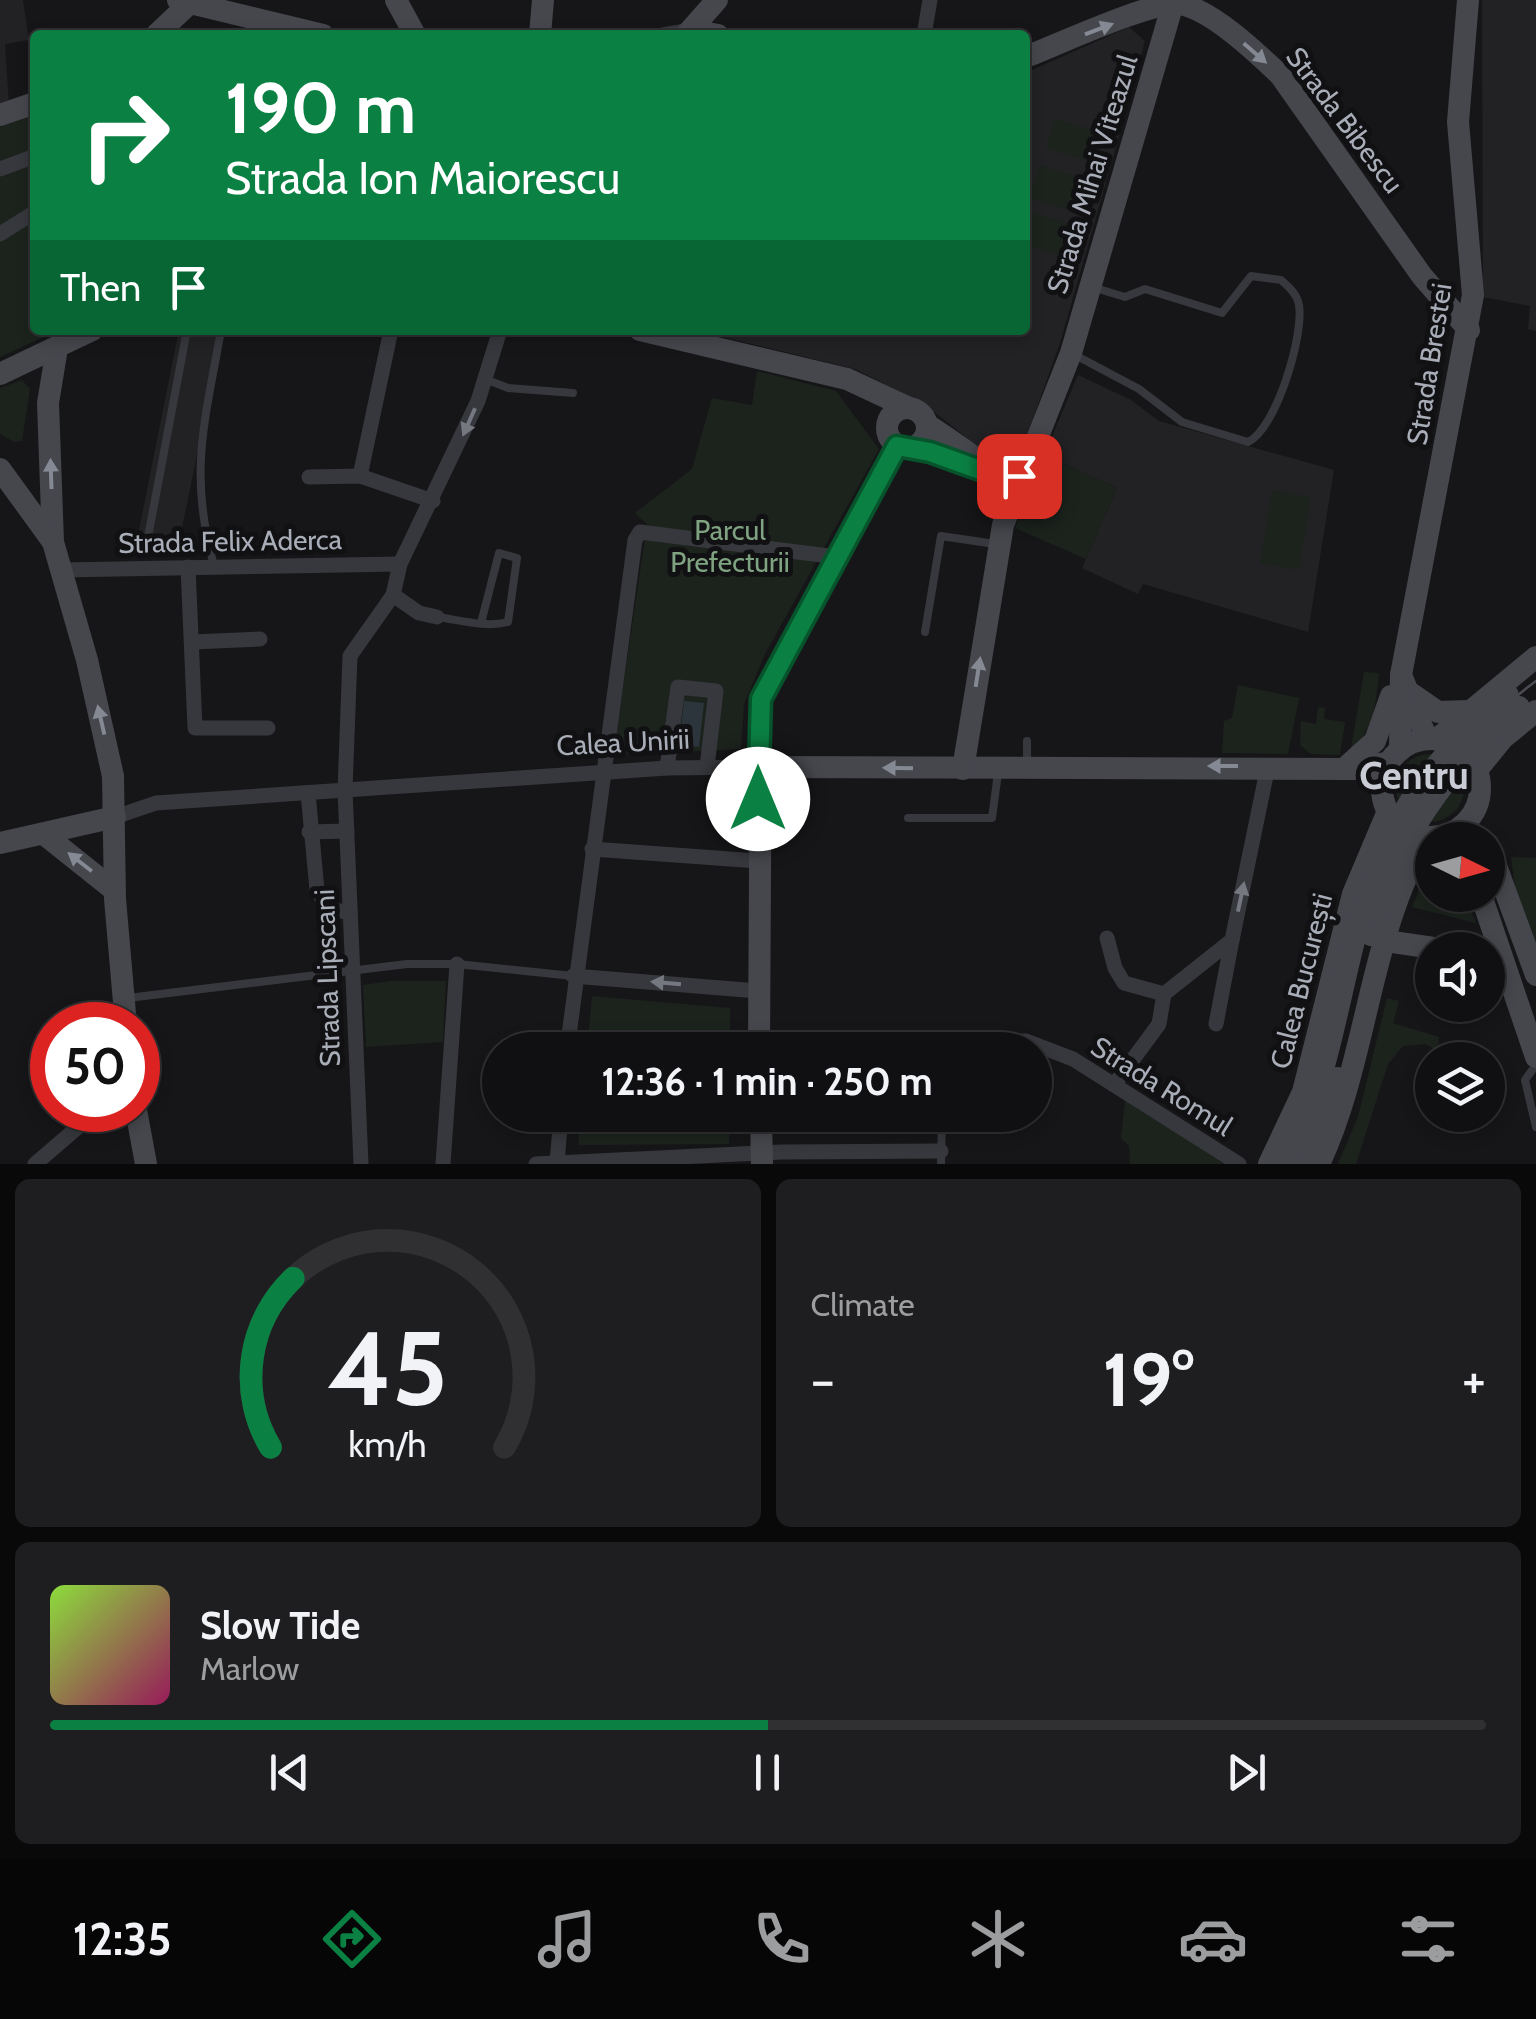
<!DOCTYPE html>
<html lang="en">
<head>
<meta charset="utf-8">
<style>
	body { margin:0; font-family:Cabin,sans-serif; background:#1e1e20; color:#f1f3f6; height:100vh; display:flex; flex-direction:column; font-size:38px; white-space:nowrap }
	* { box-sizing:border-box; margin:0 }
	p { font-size:32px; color:#9c9d9f }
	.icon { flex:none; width:55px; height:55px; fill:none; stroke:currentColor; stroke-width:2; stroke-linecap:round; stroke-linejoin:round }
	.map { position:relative; height:1164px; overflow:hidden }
	.drawer { display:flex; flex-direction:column; gap:15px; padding:15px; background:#09090a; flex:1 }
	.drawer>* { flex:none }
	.guide { position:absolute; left:30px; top:30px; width:1000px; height:305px; border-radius:10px; box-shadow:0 5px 15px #0003,0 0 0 2px #303032; background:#0b8043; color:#fff; overflow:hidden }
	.needle { width:65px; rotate:95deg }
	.controls { position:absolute; left:1415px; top:822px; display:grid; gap:20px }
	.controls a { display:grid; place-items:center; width:90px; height:90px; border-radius:50%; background:#101012; box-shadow:0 5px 15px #0003,0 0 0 2px #303032; font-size:50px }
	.speed { position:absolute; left:30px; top:1002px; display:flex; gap:20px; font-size:50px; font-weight:700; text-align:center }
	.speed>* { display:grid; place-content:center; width:130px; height:130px; border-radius:50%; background:#101012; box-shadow:0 5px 15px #0003,0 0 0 2px #303032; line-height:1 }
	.speed .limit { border:15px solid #d22; background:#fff; color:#111 }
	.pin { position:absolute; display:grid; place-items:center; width:85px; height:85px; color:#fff; margin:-42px; border-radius:20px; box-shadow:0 5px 15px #0006 }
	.me { position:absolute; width:110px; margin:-55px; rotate:0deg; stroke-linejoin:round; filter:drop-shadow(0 0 8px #0008) }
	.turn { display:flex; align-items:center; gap:35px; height:210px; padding:0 30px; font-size:45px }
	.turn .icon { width:130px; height:130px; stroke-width:2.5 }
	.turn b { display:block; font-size:70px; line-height:85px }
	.then { display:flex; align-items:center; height:95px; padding:0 30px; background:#0003; gap:20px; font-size:38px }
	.big { font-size:75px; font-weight:800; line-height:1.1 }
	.drawer .tile { flex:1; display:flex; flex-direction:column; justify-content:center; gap:15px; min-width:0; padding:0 35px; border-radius:15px; background:#1e1e20 }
	.drawer .dial { align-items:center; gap:0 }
	.dial svg { height:260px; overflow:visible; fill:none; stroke:#303032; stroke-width:7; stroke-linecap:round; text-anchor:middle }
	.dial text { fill:#f1f3f6; stroke:none }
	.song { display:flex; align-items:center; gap:30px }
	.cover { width:120px; height:120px; border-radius:15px; background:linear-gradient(135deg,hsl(90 70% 55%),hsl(330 70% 35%)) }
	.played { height:10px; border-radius:5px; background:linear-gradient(90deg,#0b8043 50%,#303032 50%) }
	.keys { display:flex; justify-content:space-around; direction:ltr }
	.heat { display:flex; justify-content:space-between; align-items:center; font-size:55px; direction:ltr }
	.drawer .tiles { flex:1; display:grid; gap:15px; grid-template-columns:1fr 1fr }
	.tile:last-child { grid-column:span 2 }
	.trip { position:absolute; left:482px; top:1032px; width:570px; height:100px; border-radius:50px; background:#101012; box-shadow:0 5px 15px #0003,0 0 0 2px #303032; font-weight:800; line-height:100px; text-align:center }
	.tabs { display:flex; height:160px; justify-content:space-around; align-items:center; background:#060607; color:#9c9d9f }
	.tabs .icon { width:70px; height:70px }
	.tabs .on { color:#0b8043 }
	.tabs b { font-size:45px; color:#f1f3f6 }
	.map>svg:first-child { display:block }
	.built { fill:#222225 }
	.green { fill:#1c231d }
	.water { fill:#2c353c }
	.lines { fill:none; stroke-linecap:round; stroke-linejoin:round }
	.lane { stroke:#37383d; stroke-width:8 }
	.street { stroke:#37383d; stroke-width:15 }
	.secondary { stroke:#45474d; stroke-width:22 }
	.tram { stroke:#4a4c52; stroke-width:2.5 }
	.secondary-bridge { stroke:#45474d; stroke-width:22 }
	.oneway { fill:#858993 }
	.oneway2 { fill:#757881 }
	.route-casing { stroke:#07532c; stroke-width:25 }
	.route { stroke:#0b8043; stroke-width:18 }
	.labels { text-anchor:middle; stroke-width:10; stroke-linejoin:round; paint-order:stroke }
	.street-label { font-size:28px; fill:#a8adb8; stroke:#111113 }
	.park-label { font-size:28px; fill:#7fa381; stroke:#111113 }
	.district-label { font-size:38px; font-weight:bold; fill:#c9ccd4; stroke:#111113 }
</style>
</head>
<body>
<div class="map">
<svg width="1536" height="1164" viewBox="0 0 1536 1164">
	<rect width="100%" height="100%" fill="#161618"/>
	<g class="built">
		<polygon points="0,0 23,0 29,40 5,44 9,105 0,109"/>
		<polygon points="1482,0 1536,0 1536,331 1528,329 1530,306 1483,297"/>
		<polygon points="1129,27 1145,41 1117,144 1060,343 1025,441 1014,451 1003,458 990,456 924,404 855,369 693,330 1025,330 1025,73"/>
		<polygon points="179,330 223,330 178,547 137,540"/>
		<polygon points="1078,375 1131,400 1159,421 1334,470 1308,632 1143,584 1138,594 1082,568 1117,488 1044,455"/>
	</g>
	<g class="green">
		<polygon points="35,115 35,330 59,330 0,357 0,127"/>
		<polygon points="1054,118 1101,132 1092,162 1046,149"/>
		<polygon points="1039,165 1087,180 1077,212 1029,198"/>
		<polygon points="1027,211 1072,224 1063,256 1025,244"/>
		<polygon points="757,371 836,391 879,449 765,654 744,704 741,749 613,755 647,524 635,513 692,469 712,398 752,405"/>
		<polygon points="22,380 30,389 22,441 14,442 0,434 0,388"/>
		<polygon points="1044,455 1117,488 1086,559 1015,528"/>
		<polygon points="1272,490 1311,497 1299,570 1260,563"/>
		<path d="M 1364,672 L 1379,673 C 1375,711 1374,725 1350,754 Z"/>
		<polygon points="1238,685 1299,698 1288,754 1222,753 1224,721 1232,718"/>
		<polygon points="1318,707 1325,708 1324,719 1345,722 1340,755 1311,754 1300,745 1301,721 1316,724"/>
		<circle cx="1430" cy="788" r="34"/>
		<polygon points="1511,857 1536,858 1536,957 1518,910"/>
		<polygon points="1432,859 1432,895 1464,895 1476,923 1412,907"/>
		<polygon points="391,981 446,981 443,1042 366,1047 363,985"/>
		<polygon points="592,996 730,1008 730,1050 587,1050"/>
		<polygon points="1387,998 1399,1001 1393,1023 1439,1037 1438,1051 1425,1044 1403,1046 1388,1064 1356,1164 1338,1164 1358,1117"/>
		<polygon points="1126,1092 1239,1164 1130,1164 1129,1146 1121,1138"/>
		<polygon points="581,1115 730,1115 729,1144 578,1145"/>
	</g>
	<polygon class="water" points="684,701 704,703 699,747 679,745"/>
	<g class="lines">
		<g class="lane">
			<path d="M 1075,355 L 1139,389 L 1182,422 L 1248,442 C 1276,429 1304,336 1299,305 C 1297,294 1289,287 1281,280 L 1251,276 L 1222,313 L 1145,289 L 1125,297 L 1092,287"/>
			<polyline points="485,379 508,388 573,393"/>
			<polyline points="148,537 187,330"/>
			<path d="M 214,566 C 188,472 205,422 221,330"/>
			<path d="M 437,617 C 460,620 486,628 508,622 L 517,558 L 499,553 L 481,623"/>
			<polyline points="925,632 941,536 995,544"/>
			<polyline points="1027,764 1027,741"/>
			<polyline points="908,818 992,818 998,773"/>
			<polyline points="128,998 407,964 457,964 573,976"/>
			<polyline points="1536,1065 1525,1080 1536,1127"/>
			<polyline points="941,1164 942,1115"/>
		</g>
		<g class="street">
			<polyline points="663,35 691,30"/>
			<polyline points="924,35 930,0"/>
			<polyline points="0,169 35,156"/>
			<polyline points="0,234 35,212"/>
			<polyline points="360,476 391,330"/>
			<polyline points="309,477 360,476 433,501"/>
			<polyline points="188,567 195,728 268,728"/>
			<polyline points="61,570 400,564"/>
			<polyline points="437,617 419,613 393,595 400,564 478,401 500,330"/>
			<polyline points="192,642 260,639"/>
			<polyline points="667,768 678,687 716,691 707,767"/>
			<polyline points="308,793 317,890 329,910 350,912"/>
			<polyline points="115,817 156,803 667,768 757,767"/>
			<polyline points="309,832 347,831"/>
			<polyline points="592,849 758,861"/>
			<polyline points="1107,938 1115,968 1124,983 1164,994"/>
			<polyline points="573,976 758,991"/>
			<polyline points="1216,1024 1232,940"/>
			<polyline points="759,1041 1026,1041 1073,1059 1239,1164"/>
			<polyline points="567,1050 635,540 640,532 837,557"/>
			<polyline points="1114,1085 1159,1024 1164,994 1232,940 1268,766"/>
			<polyline points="557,1163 561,1115"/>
			<polyline points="35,1164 98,1110"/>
			<polyline points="361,1164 345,790 350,656 393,595"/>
			<polyline points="443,1164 457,964"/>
			<polyline points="536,1164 781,1152 941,1151"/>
		</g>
		<g class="secondary">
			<polyline points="178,0 323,35"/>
			<polyline points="396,0 415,35"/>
			<polyline points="691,30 718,35"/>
			<polyline points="156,35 193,0"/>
			<polyline points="540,35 543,0"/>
			<polyline points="686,35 717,0"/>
			<path d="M 1025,57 C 1055,46 1153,0 1179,4 C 1211,9 1257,53 1280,75 L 1422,276 L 1469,330"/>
			<polyline points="0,115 35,103"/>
			<polyline points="640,330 847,379 907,407"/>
			<polyline points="57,348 48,403 53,542 87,660 113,776 115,899 126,1025"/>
			<polyline points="0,374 92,330"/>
			<circle cx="907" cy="428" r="20"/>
			<path d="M 928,425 C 961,448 1006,471 1004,516"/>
			<polyline points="0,469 53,542"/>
			<polyline points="1401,675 1427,739"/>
			<polyline points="1412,694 1438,712 1468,711"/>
			<polyline points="1437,739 1536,657"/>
			<circle cx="1431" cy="788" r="49"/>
			<polyline points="1400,750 1401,675 1473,295 1458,122 1468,0"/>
			<polyline points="757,767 1356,769 1390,762"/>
			<polyline points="963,769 1003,525 1071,353 1174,0"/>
			<polyline points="1344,769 1375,741 1391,696"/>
			<polyline points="1477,770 1503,738 1536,711"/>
			<polyline points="45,835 114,890"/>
			<polyline points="0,843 115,817"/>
			<polyline points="1488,844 1536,975"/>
			<polyline points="1481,895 1536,1057"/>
			<polyline points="1386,941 1447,950"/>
			<polyline points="759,1050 761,699 897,446"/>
			<polyline points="136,1110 146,1164"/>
			<polyline points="761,1115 762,1164"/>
			<polyline points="1269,1164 1303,1092 1353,894 1388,811"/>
			<path d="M 1319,1164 C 1368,1060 1369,932 1427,837"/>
		</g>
		<path class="tram" d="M 1293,1164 C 1337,1068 1341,974 1376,880 C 1408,797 1466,733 1536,681"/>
		<g class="secondary-bridge">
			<path d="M 1371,935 C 1392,844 1448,766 1519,707"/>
			<path d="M 1287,1164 C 1329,1083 1338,993 1363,907 C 1387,821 1439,750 1508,695"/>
			<polyline points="1306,1164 1338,1078"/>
		</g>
	</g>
	<defs><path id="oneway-solid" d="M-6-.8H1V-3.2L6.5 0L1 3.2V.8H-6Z" transform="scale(2.5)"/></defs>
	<g class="oneway">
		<use href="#oneway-solid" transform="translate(1099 29) rotate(-21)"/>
		<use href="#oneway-solid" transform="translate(1255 53) rotate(41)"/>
		<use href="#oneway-solid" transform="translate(51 474) rotate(-92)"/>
		<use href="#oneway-solid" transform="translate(978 672) rotate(-81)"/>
		<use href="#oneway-solid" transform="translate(101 720) rotate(-103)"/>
		<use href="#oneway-solid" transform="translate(1223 766) rotate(180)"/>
		<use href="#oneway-solid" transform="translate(898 768) rotate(-179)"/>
		<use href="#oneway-solid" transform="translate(80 862) rotate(-142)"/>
	</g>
	<g class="oneway2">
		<use href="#oneway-solid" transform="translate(469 422) rotate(114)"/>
		<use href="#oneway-solid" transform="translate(1241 897) rotate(-78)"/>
		<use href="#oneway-solid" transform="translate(666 983) rotate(-175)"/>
	</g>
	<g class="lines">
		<g class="route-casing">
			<polyline id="route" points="758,799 761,699 897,446 930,452 994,475 1019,476"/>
		</g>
		<use href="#route" class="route"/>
	</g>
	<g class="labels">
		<g class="street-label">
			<text transform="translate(1345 120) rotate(53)" y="10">Strada Bibescu</text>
			<text transform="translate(1092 174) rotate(-73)" y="10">Strada Mihai Viteazul</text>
			<text transform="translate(1429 364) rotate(-81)" y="10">Strada Brestei</text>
			<text transform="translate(230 541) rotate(-1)" y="10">Strada Felix Aderca</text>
			<text transform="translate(623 742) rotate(-3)" y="10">Calea Unirii</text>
			<text transform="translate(327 978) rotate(-92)" y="10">Strada Lipscani</text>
			<text transform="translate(1301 981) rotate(-76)" y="10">Calea București</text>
			<text transform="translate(1162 1086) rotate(32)" y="10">Strada Romul</text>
		</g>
		<g class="park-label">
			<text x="730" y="540">Parcul<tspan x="730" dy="32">Prefecturii</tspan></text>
		</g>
		<g class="district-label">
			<text x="1414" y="789">Centru</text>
		</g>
	</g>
</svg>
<div class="controls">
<a><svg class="needle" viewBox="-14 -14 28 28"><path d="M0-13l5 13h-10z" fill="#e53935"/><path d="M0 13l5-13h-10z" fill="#9c9d9f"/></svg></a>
<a><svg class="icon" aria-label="sound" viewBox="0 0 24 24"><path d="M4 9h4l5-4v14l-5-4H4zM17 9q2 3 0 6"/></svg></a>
<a><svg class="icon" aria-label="layers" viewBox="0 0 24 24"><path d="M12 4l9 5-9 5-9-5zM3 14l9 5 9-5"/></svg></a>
</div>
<div class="speed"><div class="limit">50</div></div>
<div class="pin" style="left:1019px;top:476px;background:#d93025"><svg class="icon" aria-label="arrive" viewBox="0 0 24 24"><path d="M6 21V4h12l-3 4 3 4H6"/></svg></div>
<svg class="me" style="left:758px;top:799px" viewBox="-20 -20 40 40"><circle r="19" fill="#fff"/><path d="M0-13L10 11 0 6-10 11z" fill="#0b8043"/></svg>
<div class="trip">12:36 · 1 min · 250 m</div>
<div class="guide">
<div class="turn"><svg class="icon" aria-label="right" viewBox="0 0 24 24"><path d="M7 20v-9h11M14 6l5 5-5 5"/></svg><div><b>190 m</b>Strada Ion Maiorescu</div></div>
<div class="then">Then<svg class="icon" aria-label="arrive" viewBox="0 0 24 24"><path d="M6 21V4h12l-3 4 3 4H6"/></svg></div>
</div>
</div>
<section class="drawer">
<div class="tiles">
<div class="tile dial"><svg viewBox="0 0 100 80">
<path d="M14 69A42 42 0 1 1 86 69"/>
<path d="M14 69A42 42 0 0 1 21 17" stroke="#0b8043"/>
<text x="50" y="56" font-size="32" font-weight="700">45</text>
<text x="50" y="72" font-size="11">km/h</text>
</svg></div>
<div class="tile"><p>Climate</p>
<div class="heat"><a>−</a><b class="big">19°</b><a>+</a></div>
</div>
<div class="tile">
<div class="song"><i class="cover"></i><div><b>Slow Tide</b><p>Marlow</p></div></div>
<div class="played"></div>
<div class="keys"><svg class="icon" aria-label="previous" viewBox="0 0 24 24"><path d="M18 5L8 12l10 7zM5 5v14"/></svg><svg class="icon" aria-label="pause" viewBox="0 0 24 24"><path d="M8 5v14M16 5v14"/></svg><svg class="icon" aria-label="next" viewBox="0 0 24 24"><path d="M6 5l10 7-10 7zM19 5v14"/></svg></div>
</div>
</div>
</section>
<nav class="tabs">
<b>12:35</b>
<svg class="icon on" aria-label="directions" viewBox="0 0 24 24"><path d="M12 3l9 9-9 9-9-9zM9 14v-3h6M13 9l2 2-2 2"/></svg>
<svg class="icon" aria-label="music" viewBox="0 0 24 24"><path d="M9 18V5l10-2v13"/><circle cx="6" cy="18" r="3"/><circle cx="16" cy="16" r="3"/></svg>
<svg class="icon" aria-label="phone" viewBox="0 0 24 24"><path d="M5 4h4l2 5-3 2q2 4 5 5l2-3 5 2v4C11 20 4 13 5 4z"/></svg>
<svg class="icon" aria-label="climate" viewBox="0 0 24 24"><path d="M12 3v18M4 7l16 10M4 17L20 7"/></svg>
<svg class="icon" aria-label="car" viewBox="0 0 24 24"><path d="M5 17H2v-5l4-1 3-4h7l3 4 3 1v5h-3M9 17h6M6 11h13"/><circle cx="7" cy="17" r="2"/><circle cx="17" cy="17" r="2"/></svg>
<svg class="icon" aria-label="filters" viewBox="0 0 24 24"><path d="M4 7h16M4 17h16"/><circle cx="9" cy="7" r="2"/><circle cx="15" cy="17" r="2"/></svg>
</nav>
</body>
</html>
